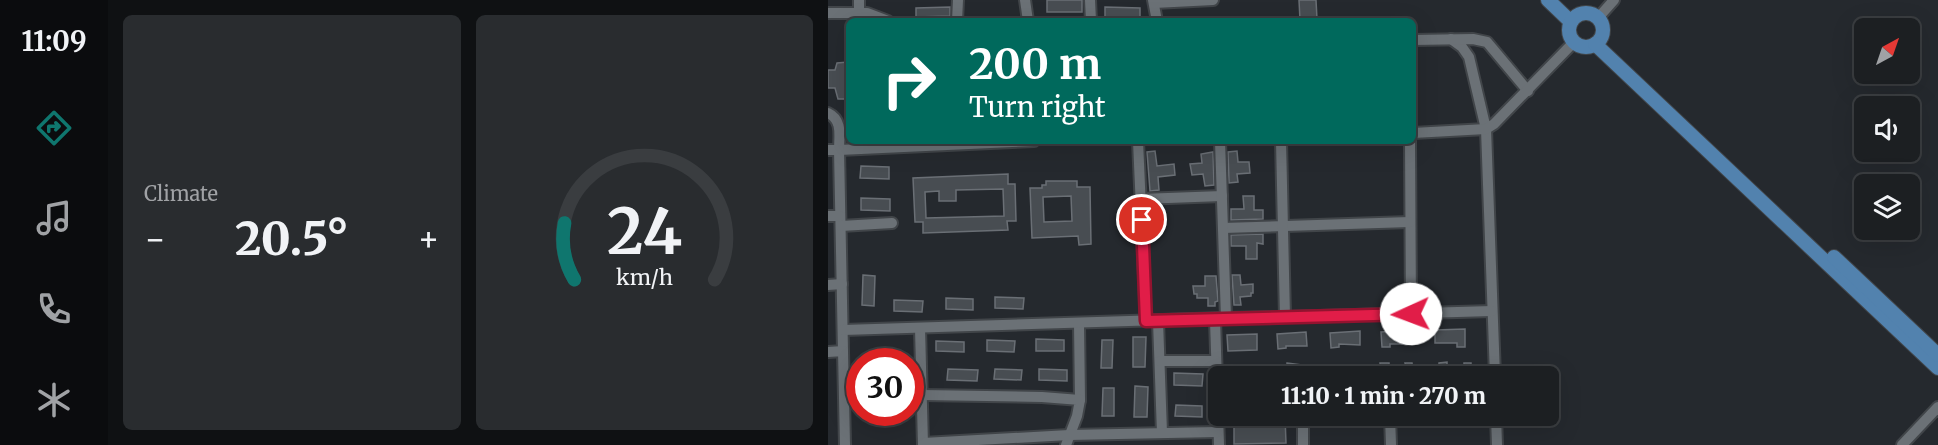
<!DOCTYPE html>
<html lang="en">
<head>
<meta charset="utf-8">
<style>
	body { margin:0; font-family:Merriweather,serif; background:#292c2f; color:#f1f3f6; height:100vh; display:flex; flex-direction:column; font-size:22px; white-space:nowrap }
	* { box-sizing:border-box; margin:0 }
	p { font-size:20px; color:#a0a2a5 }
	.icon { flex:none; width:33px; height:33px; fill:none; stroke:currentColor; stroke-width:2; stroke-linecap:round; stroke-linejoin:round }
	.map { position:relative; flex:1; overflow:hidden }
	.details { display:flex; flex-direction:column; gap:15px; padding:15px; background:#0f1113; width:720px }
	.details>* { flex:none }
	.top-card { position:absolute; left:18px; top:18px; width:570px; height:126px; border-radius:9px; box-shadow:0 6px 24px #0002,0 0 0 2px #3a3d40; background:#00695c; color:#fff; overflow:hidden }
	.needle { width:39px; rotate:40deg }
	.controls { position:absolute; left:1026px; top:18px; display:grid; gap:12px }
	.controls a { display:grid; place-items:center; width:66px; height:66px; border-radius:9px; background:#1c1f22; box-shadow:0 6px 24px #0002,0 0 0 2px #3a3d40; font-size:30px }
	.speed { position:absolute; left:18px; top:348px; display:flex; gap:12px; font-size:30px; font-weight:700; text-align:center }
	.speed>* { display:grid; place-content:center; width:78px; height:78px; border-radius:50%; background:#1c1f22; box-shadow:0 6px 24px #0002,0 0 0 2px #3a3d40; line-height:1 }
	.speed .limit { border:9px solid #d22; background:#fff; color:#111 }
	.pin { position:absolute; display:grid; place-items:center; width:51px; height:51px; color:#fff; margin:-26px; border:3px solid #fff; border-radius:50%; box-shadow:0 2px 6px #0007 }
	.me { position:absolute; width:66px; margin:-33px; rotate:268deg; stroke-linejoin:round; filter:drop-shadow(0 0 4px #0008) }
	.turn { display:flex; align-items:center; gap:21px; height:126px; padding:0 24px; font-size:27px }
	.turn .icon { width:78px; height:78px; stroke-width:2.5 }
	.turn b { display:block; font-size:42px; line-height:51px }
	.big { font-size:45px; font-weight:800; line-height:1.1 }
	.details .widget { flex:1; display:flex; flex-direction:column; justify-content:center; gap:9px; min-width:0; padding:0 21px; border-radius:9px; background:#292c2f }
	.details .dial { align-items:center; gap:0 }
	.dial svg { height:156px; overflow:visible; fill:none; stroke:#3a3d40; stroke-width:7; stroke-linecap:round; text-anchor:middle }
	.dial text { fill:#f1f3f6; stroke:none }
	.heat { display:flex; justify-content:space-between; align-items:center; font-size:33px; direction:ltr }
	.details .tiles { flex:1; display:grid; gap:15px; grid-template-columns:repeat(2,1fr) }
	.trip { position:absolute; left:380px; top:366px; width:351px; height:60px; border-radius:9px; background:#1c1f22; box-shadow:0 6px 24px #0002,0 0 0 2px #3a3d40; font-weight:800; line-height:60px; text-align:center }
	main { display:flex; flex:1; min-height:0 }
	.menu { display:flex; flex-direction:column; width:108px; justify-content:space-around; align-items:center; background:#0b0c0e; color:#a0a2a5 }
	.menu .icon { width:42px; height:42px }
	.menu .current { color:#0f766e }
	.menu b { font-size:27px; color:#f1f3f6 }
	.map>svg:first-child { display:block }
	.building { fill:#484d52; stroke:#6a6f75; stroke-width:1.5; fill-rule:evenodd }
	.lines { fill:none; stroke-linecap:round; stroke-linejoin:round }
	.minor-casing { stroke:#414549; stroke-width:14 }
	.major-casing { stroke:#414549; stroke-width:16 }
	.minor { stroke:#6b7176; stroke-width:10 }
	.major { stroke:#5282ae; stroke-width:14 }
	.route-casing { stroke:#92132f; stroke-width:15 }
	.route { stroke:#e11d48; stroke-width:10 }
</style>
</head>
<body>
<main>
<nav class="menu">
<b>11:09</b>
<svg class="icon current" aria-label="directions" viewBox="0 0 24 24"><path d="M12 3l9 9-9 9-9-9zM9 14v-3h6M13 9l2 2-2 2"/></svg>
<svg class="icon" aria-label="music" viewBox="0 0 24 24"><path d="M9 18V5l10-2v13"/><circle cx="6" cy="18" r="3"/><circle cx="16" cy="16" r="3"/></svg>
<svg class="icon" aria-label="phone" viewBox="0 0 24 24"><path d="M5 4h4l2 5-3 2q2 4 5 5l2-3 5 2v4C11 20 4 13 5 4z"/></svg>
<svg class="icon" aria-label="climate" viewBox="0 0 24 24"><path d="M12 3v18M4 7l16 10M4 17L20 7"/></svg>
</nav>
<section class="details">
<div class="tiles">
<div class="widget"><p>Climate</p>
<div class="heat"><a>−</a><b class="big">20.5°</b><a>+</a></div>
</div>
<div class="widget dial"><svg viewBox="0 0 100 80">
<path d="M14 69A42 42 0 1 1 86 69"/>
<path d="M14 69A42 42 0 0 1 9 40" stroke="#0f766e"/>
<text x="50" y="56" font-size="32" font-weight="700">24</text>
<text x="50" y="72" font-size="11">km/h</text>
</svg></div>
</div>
</section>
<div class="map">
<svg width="1110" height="445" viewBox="0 0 1110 445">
	<rect width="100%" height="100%" fill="#25292e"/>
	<g class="building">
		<rect x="219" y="0" width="35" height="12"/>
		<polygon points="471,0 488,0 489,19 472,20"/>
		<polygon points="122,7 122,16 88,17 88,8"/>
		<polygon points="277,7 312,8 312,19 277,19"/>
		<polygon points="20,62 21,99 10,99 7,88 0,88 0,70 7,70 9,63"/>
		<polygon points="327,151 329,166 346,164 347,175 330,177 331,190 322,191 319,152"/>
		<polygon points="409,151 410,162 421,162 422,173 409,174 410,182 401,183 400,152"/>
		<polygon points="385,152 386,185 377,186 375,174 364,175 362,164 374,163 373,154"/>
		<polygon points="33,166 61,167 61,179 32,178"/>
		<path d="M 180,174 L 180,184 L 187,184 L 188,221 L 179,221 L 180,230 L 95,233 L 95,222 L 87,222 L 85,178 ZM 175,189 L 176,216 L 98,218 L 97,192 L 111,191 L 111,201 L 128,201 L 128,190 Z"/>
		<path d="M 218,181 L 249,181 L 249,187 L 262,187 L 263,244 L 251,245 L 250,236 L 204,238 L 202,188 L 214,188 L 214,185 L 218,185 ZM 243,196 L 244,221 L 216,222 L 215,197 Z"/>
		<polygon points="415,196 426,196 426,210 435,210 435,219 403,220 403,209 416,209"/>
		<polygon points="33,198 62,199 62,211 33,210"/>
		<polygon points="435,234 435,244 429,243 429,259 418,259 418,246 403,246 403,235"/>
		<polygon points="35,275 47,276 46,306 34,305"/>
		<polygon points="404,275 412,275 413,285 425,284 425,293 423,293 423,296 412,297 413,305 406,305"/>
		<polygon points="377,276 388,276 390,301 387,302 387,306 380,306 380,298 369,298 369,294 366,294 365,286 377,286"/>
		<polygon points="167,297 196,298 195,309 167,308"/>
		<polygon points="118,298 145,299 145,310 118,309"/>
		<polygon points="66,300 95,301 94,312 66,311"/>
		<polygon points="637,329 637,347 629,347 629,343 607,343 607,330"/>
		<polygon points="582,330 584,344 562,344 562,347 554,347 553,332"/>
		<polygon points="532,331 532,345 511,344 511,347 503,348 502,333"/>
		<polygon points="478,332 479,346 458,346 458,348 450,349 449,334"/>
		<polygon points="429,334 429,350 400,351 399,335"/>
		<polygon points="305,337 318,337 317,367 305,367"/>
		<polygon points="208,339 236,340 236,351 208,351"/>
		<polygon points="159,340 187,341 186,352 159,351"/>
		<polygon points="274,340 285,340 284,368 273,368"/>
		<polygon points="108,341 136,342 136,352 108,351"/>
		<polygon points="619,362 619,367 636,367 636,363 643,363 643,376 611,376 611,363"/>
		<polygon points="459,363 481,366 481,376 450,376 450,366 459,366"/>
		<polygon points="552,363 561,363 561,367 578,367 577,363 584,363 585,376 553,376"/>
		<polygon points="501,365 509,365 509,369 526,369 526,365 533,365 533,376 501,376"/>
		<polygon points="120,369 150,370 149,381 119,380"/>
		<polygon points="167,369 194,370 193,380 166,379"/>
		<polygon points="211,369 239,370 239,381 211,380"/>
		<polygon points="346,373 375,374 374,386 346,385"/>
		<polygon points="307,386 320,387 319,417 306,417"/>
		<polygon points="275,388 286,388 286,416 274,416"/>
		<polygon points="348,405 374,406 374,417 347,416"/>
		<polygon points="406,416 457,416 458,443 406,444"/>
	</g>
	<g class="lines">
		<g class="minor-casing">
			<g id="minor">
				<polyline points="31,0 31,13"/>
				<polyline points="197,0 200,21"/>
				<polyline points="262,0 263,21"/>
				<polyline points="325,0 329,21"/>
				<polyline points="326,3 385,0"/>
				<polyline points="0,13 39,13 60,21"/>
				<polyline points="770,18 786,0"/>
				<polyline points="129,21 130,0"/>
				<polyline points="623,39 634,47 641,57 658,129 667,376"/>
				<polyline points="585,40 645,39 659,42 700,91"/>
				<path d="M 0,113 C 15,120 11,136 11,150 L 206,141"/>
				<polyline points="585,133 658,129 666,124 746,42"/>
				<polyline points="310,141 318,321"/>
				<polyline points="582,141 583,314"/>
				<polyline points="0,150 11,150 15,351"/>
				<polyline points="313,199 394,196"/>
				<polyline points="0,216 12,216"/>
				<polyline points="13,226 64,223"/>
				<polyline points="395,228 582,222"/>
				<polyline points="0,285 14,284"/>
				<polyline points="457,317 664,311"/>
				<polyline points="398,318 457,317 453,141"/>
				<polyline points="387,319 391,445"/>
				<polyline points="330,321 334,433"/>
				<polyline points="251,324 252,400"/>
				<polyline points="92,328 95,445"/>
				<polyline points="15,330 398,318 392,141"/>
				<polyline points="0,352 15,351 17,445"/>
				<polyline points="332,361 388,361"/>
				<polyline points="94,395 214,397 252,400 249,416 238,445"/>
				<polyline points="475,416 475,445"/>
				<polyline points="562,416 563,445"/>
				<polyline points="668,416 669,445"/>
				<polyline points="95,443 241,435 390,432"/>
				<polyline points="1074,445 1110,407"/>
			</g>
		</g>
		<g class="major-casing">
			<g id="major">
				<polyline points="720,0 743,22"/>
				<circle cx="758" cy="30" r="17"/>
				<polyline points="767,44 1110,368"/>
				<polyline points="1006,257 1110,355"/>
			</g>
		</g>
		<use href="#minor" class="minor"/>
		<use href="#major" class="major"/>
	</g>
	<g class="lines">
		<g class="route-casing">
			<polyline id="route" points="314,220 318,321 583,314"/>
		</g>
		<use href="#route" class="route"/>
	</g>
</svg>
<div class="controls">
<a><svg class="needle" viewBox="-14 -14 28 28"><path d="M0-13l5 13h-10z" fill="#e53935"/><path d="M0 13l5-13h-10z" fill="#a0a2a5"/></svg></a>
<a><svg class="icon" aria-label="sound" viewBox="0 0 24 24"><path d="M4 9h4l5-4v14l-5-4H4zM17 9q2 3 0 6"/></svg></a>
<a><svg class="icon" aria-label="layers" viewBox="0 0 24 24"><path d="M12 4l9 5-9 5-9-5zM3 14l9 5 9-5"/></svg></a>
</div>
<div class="speed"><div class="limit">30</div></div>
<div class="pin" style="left:314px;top:220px;background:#d93025"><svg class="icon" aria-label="arrive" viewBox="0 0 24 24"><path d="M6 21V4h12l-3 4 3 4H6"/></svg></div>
<svg class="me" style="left:583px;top:314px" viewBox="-20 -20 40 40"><circle r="19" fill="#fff"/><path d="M0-13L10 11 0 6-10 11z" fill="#e11d48"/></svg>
<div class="trip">11:10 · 1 min · 270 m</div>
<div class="top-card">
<div class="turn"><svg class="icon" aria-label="right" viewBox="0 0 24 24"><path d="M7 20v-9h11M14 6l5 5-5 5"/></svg><div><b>200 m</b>Turn right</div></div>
</div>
</div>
</main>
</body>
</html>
